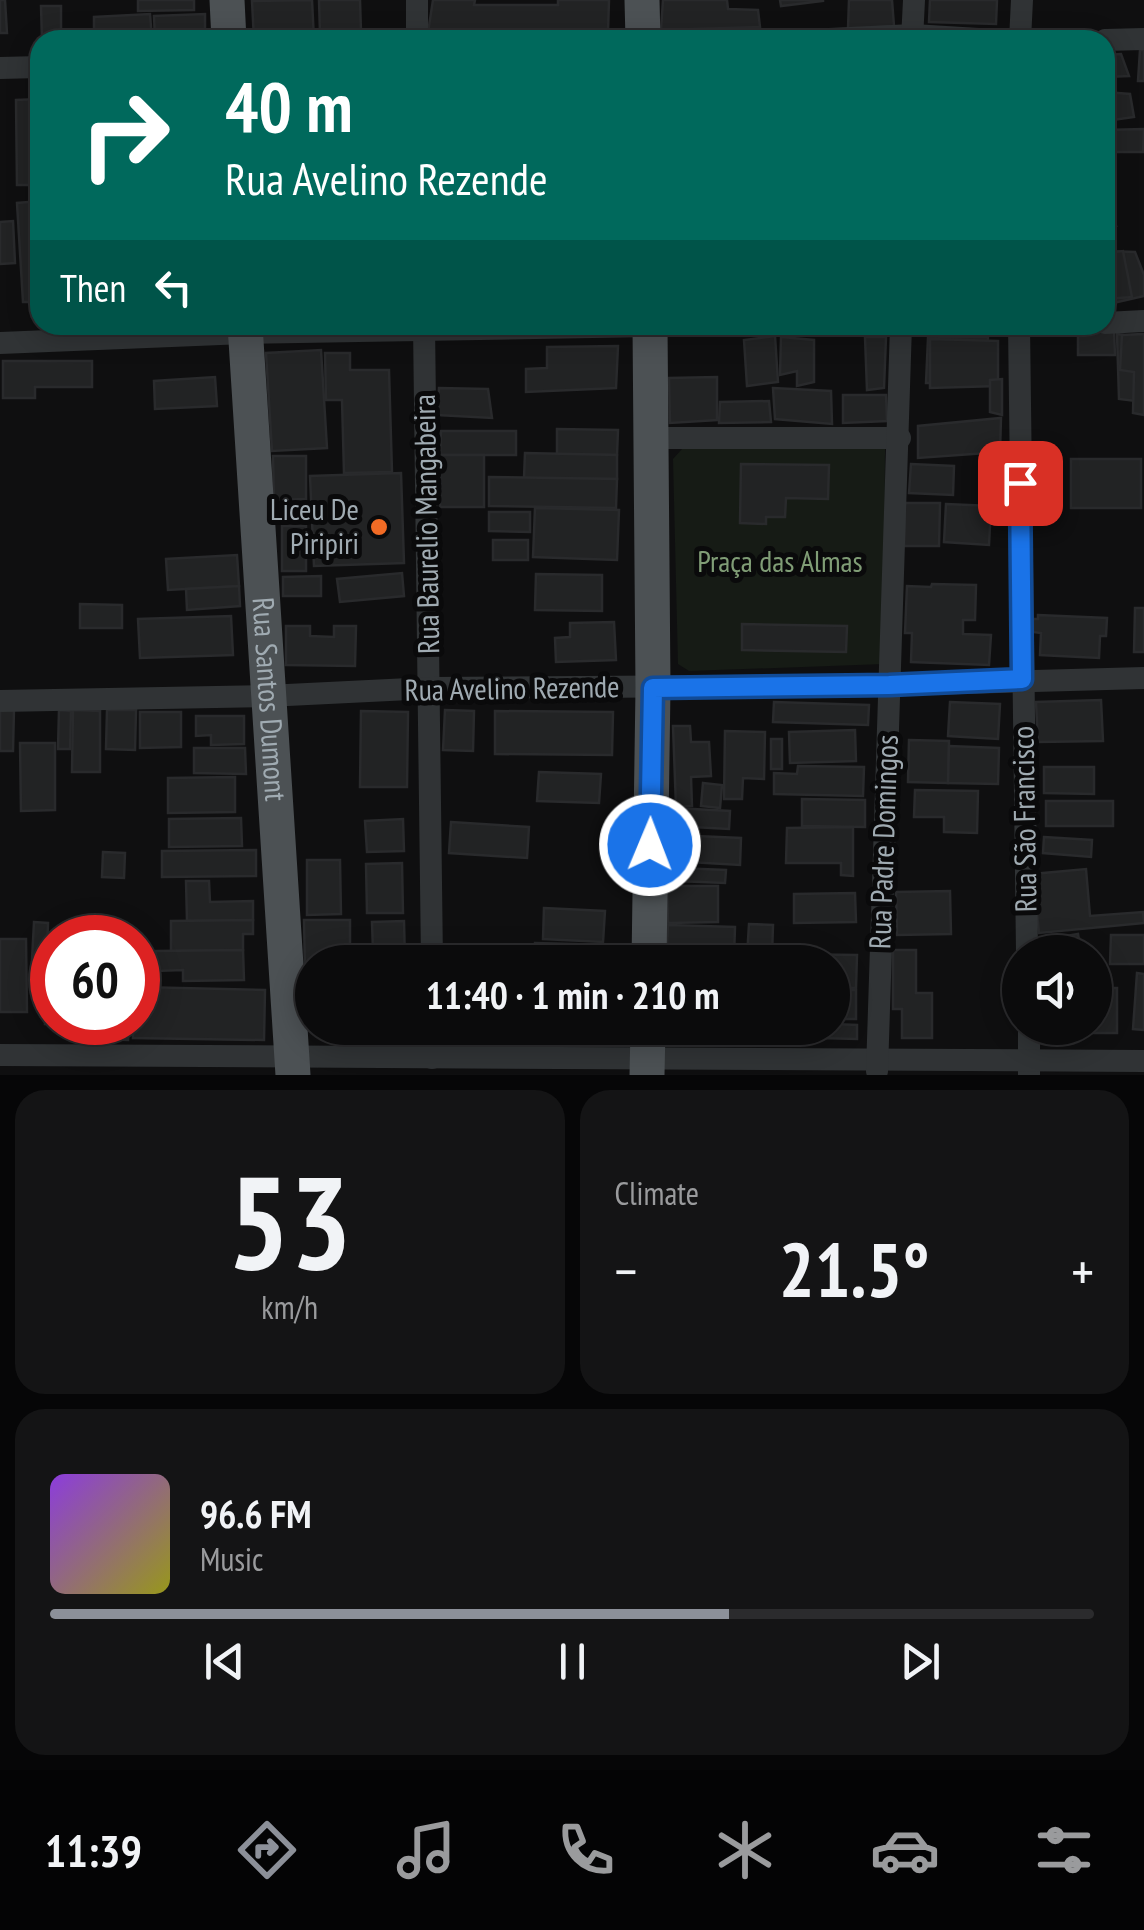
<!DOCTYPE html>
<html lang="en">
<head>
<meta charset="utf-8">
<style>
	body { margin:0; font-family:"PT Sans Narrow",sans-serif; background:#141415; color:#f1f3f6; height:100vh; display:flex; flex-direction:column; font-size:38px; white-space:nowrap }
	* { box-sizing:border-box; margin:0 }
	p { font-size:32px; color:#9a9b9d }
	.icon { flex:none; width:55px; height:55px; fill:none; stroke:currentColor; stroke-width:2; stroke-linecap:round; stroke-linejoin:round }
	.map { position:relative; height:1075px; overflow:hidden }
	.drawer { display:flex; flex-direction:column; gap:15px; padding:15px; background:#060607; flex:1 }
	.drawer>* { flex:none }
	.banner { position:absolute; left:30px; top:30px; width:1085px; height:305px; border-radius:30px; box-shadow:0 5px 25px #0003,0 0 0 2px #2b2b2d; background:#00695c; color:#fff; overflow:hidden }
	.fabs { position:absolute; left:1002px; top:935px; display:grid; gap:20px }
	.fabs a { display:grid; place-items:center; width:110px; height:110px; border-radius:50%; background:#0b0b0c; box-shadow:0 5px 25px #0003,0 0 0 2px #2b2b2d; font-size:50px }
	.speed { position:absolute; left:30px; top:915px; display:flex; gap:20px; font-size:50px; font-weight:700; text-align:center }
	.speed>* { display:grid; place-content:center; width:130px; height:130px; border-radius:50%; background:#0b0b0c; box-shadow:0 5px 25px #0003,0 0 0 2px #2b2b2d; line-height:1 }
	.speed .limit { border:15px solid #d22; background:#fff; color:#111 }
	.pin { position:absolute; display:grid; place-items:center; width:85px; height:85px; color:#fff; margin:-42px; border-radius:20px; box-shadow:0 5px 15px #0006 }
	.me { position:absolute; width:110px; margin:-55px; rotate:1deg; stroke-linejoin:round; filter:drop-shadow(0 0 8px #0008) }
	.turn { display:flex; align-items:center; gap:35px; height:210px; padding:0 30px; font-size:45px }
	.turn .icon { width:130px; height:130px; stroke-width:2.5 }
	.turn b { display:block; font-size:70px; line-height:85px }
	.then { display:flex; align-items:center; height:95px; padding:0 30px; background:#0003; gap:20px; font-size:38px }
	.big { font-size:75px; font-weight:800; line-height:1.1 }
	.drawer .card { flex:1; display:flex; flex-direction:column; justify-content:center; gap:15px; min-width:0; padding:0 35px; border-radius:30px; background:#141415 }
	.drawer .dial { align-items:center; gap:0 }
	.dial b { font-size:130px; line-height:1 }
	.song { display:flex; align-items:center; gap:30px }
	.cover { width:120px; height:120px; border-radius:15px; background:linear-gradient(135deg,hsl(270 70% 55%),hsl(60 70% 35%)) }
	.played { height:10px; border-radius:5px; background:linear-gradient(90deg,#8c9099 65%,#2b2b2d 65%) }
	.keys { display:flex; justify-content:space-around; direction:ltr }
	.heat { display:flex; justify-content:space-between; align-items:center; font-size:55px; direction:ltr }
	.drawer .tiles { flex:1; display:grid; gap:15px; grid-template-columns:1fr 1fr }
	.card:last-child { grid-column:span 2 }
	.trip { position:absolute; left:295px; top:945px; width:555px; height:100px; border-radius:50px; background:#0b0b0c; box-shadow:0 5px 25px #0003,0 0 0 2px #2b2b2d; font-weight:800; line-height:100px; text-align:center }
	.tabs { display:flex; height:160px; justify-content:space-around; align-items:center; background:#040405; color:#9a9b9d }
	.tabs .icon { width:70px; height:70px }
	.tabs .on { color:#8c9099 }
	.tabs b { font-size:45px; color:#f1f3f6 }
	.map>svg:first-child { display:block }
	.green { fill:#161b15 }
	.building { fill:#222324; stroke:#292a2c; stroke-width:2.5 }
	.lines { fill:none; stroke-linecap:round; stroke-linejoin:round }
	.minor { stroke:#303335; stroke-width:22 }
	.primary { stroke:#4c5154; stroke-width:35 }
	.route-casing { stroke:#114b97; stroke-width:25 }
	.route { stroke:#1a73e8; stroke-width:18 }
	.poi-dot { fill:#f26b25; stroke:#0a0a0b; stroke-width:4 }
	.labels { text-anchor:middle; stroke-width:10; stroke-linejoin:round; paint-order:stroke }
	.poi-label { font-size:30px; fill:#a0abb2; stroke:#0a0a0b; text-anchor:end }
	.street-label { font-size:30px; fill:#a0abb2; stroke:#0a0a0b }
	.park-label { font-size:30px; fill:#809d76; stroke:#0a0a0b }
</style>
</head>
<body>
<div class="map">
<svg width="1144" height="1075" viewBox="0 0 1144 1075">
	<rect width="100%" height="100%" fill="#0f0f10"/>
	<polygon class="green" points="682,449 885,449 884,664 689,671 678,664 673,459"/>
	<g class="building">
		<polygon points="0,0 5,0 7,33 0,33"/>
		<polygon points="138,0 194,0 194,10 138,11"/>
		<polygon points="312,0 314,40 254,40 252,1"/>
		<polygon points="319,0 360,0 361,32 320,33"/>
		<polygon points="433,0 475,0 474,5 558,5 558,0 609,0 608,31 427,39"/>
		<polygon points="663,0 727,0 728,9 758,10 760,27 661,30"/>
		<polygon points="780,0 823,0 823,1 781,6"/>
		<polygon points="849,0 892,0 894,26 848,29"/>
		<polygon points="930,0 997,0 996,24 929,22"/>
		<polygon points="41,6 61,6 61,40 42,40"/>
		<polygon points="150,14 152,40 94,40 94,17"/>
		<polygon points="205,14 205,40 155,40 154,16"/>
		<polygon points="1140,50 1144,50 1144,81 1138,81"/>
		<polygon points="1121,54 1129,76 1105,77 1105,55"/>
		<polygon points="1105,55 1111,55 1107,83 1105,83"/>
		<polygon points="1105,92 1130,94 1134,117 1105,121"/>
		<polygon points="40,99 40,185 17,185 16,100"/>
		<polygon points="1144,129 1143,152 1105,152 1105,130"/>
		<polygon points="1105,193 1116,226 1105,227"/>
		<polygon points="40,201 40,302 23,302 17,203"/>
		<polygon points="13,221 15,263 0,264 0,222"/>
		<polygon points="1105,251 1135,252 1144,275 1144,296 1105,305"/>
		<polygon points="1123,251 1132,297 1105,299 1105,253"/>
		<polygon points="1114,330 1115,355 1078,355 1078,332"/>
		<polygon points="1117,334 1144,338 1144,402 1119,399"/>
		<polygon points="1144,334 1144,415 1133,413 1134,372 1120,370 1122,335"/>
		<polygon points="775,336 778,382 747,386 744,340"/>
		<polygon points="781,337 814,340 814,382 797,386 797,371 780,375"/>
		<polygon points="865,337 886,337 884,388 867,390"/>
		<polygon points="988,337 985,383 926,383 928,338"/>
		<polygon points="930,339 998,341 998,386 930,388"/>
		<polygon points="618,346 616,388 526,392 526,369 547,368 547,347"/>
		<polygon points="321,350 327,448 272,451 266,353"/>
		<polygon points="325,353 350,353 350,370 389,370 392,472 344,473 342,400 326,400"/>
		<polygon points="3,361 92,361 92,387 35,387 35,398 3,398"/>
		<polygon points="215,377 217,406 155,409 154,381"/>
		<polygon points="717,377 717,420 670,423 669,378"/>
		<polygon points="1002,379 1002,415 990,412 990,380"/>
		<polygon points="439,388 488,389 492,418 438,415"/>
		<polygon points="773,388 831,391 832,424 775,419"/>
		<polygon points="843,395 886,395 887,421 843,423"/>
		<polygon points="769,401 771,422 719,423 720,402"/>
		<polygon points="1001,418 1000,452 918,458 918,426"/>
		<polygon points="557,429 618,430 617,455 557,454"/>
		<polygon points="441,431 516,431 516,455 440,455"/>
		<polygon points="525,453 617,455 617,479 524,478"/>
		<rect x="440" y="455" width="44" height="52"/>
		<polygon points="273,456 306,456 306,499 274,500"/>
		<rect x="1071" y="459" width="70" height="49"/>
		<polygon points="741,464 829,465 828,499 786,498 785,517 766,517 766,524 740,523"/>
		<polygon points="911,464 954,466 953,495 909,493"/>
		<polygon points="401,473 404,563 314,566 310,476"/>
		<polygon points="489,477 617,479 616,508 489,506"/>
		<polygon points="905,503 940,503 939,546 904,546"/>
		<polygon points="946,504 991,506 989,545 944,542"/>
		<polygon points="535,508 619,510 617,560 533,557"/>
		<polygon points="489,512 530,512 530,532 489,531"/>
		<rect x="282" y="526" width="24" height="45"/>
		<rect x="493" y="540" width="35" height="20"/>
		<polygon points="237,555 239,586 168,590 166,559"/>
		<polygon points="402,573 404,596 340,602 337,579"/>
		<polygon points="536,574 602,575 602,611 535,610"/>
		<polygon points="321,576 321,596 283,596 283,577"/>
		<polygon points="932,584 976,585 975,620 963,620 963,634 991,635 989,665 911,662 912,633 905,633 907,586 931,587"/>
		<polygon points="239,586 240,606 187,610 186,589"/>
		<polygon points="80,604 122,605 122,628 80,628"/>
		<polygon points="1135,608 1144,608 1144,652 1134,652"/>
		<polygon points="1038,615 1107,618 1106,636 1100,636 1099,658 1040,655 1041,633 1033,632 1033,619 1038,619"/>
		<polygon points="231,616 233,655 140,658 138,619"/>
		<polygon points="614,622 616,660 556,662 555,638 570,637 570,623"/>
		<polygon points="742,624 847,626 846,652 742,650"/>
		<polygon points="286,626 310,626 310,636 334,637 334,626 356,626 355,666 286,665"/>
		<polygon points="1101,700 1103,741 1038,742 1036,702"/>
		<polygon points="774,702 869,705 868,725 773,722"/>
		<polygon points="950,702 1000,704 998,739 948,736"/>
		<polygon points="0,707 14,708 13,751 0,751"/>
		<polygon points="59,710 71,711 70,749 58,749"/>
		<polygon points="73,710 100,711 100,772 72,772"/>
		<polygon points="107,710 136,710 135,750 106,749"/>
		<polygon points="445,710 474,711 473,751 443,750"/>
		<polygon points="361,711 408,712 407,787 360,787"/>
		<polygon points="495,711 613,712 612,755 495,754"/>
		<polygon points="140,712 181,712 181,747 140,748"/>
		<polygon points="196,716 244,716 244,744 211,745 211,735 196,736"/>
		<polygon points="673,726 690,726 691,742 709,742 711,776 691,777 692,806 676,807"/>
		<polygon points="855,730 856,761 790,763 789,732"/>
		<polygon points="725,731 765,732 764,779 743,778 742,799 724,799"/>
		<rect x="771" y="739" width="11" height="30"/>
		<polygon points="909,740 949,741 948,783 908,782"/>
		<polygon points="20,743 55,743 55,810 21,811"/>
		<polygon points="949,746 999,748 998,784 948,783"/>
		<polygon points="194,748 245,748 246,774 194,773"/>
		<polygon points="798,766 864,767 863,796 774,794 774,773 797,774"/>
		<polygon points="1044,767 1094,767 1094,794 1044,793"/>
		<polygon points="539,772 601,774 599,803 537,801"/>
		<polygon points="235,777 235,812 168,813 168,778"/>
		<polygon points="703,783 722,785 720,808 701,806"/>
		<polygon points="915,790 978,791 977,833 944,832 944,817 914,817"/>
		<polygon points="802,799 865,800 865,827 802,826"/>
		<rect x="1046" y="801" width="67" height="25"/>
		<polygon points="674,808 730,811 729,829 673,826"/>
		<polygon points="241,818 242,846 169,847 169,819"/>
		<polygon points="403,819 404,851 367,852 365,821"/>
		<polygon points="451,822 529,827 527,858 449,853"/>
		<polygon points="853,827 853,876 841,875 841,863 786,863 787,828"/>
		<polygon points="673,835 741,838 740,865 672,861"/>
		<polygon points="1044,837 1092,840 1091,857 1043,853"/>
		<polygon points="256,850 256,876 162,877 162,851"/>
		<polygon points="103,852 125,853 124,878 102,877"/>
		<polygon points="307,860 340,860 341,914 307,915"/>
		<polygon points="402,863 403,913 367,913 366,864"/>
		<polygon points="676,868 726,870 725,883 676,881"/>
		<polygon points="1086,869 1090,916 1143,912 1144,923 1039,933 1033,874"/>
		<polygon points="186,881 209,881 210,902 253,901 253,920 187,921"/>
		<polygon points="667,886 718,886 718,922 668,923"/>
		<polygon points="950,891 951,934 897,935 896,892"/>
		<polygon points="855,893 856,922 794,923 794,894"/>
		<polygon points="544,908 605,911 603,942 543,939"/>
		<polygon points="253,920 253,934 243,934 243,950 171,951 171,921"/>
		<polygon points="304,920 350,920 350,962 312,962 312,969 305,970"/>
		<polygon points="404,921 405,962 359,962 359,951 373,951 372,922"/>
		<polygon points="34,922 48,923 46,980 31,979"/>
		<polygon points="749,924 773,925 772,956 747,957"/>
		<polygon points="668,925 735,927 734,957 754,958 753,962 718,962 719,946 667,944"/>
		<polygon points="1078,934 1081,952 1039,952 1037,941"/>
		<polygon points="1111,935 1144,935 1144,964 1110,964"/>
		<polygon points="0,939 26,939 27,1012 0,1012"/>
		<polygon points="535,943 607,945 606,962 534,962"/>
		<polygon points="243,950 244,980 183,981 183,970 156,971 156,951"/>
		<polygon points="893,950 916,950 916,993 932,993 932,1038 902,1038 902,1009 893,1009"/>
		<polygon points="711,951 711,962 665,962 664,952"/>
		<polygon points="781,954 857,955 856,988 832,988 832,962 781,962"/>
		<polygon points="449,955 528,958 528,962 449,962"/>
		<polygon points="1137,973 1144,974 1144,1030 1133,1029"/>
		<polygon points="46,979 52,979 52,1022 71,1022 71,1025 45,1024"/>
		<polygon points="138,987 265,990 264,1040 133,1038 133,1022 138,1022"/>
		<polygon points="1095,988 1117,988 1117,1033 1047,1033 1047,1028 1095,1028"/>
		<rect x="832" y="990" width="24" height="29"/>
		<polygon points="74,1022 98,1022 97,1034 73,1033"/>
		<polygon points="98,1022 129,1022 128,1040 97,1039"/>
		<polygon points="832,1024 857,1025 857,1039 780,1037 781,1028 832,1028"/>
		<rect x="450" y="1028" width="29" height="6"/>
		<rect x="484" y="1028" width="29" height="6"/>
		<polygon points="524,1028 604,1028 604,1043 524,1042"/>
		<polygon points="672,1028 736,1028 736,1038 718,1038 718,1030 672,1031"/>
		<rect x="736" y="1028" width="32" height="10"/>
	</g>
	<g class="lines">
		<g class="minor">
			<polyline points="417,40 417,0"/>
			<polyline points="808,40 913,35 995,40"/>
			<polyline points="912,40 914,0"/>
			<polyline points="1020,40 1022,0"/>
			<polyline points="1105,40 1144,39"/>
			<polyline points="0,68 40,67"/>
			<polyline points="1105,323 1144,321"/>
			<polyline points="424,325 432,962"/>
			<polyline points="1019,325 1027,952"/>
			<polyline points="0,343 245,333 650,326 1054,325"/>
			<polyline points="652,438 900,438"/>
			<polyline points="0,701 267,696 430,688 889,685 1144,678"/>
			<polyline points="432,1028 432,1058"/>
			<polyline points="1029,1028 1029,1074"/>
			<polyline points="0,1055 1144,1061"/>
			<polyline points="877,1071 901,325"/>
		</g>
		<g class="primary">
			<polyline points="227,0 229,40"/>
			<polyline points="642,0 643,40"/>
			<path id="s1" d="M 245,325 L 293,1075"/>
			<polyline points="649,962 653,688 650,325"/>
			<polyline points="647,1075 648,1028"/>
		</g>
	</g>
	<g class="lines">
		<g class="route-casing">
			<polyline id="route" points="650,845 653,688 889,685 1022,679 1020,483"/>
		</g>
		<use href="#route" class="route"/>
	</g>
	<circle class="poi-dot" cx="379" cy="527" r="10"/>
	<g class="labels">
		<g class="poi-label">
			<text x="359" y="520">Liceu De<tspan x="359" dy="34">Piripiri</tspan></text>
		</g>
		<g class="street-label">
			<text transform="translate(427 524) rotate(-91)" y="10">Rua Baurelio Mangabeira</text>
			<text transform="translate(512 689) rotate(-1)" y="10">Rua Avelino Rezende</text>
			<text dy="10" stroke="none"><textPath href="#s1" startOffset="375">Rua Santos Dumont</textPath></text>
			<text transform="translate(1025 819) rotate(-91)" y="10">Rua São Francisco</text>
			<text transform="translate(884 842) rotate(-88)" y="10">Rua Padre Domingos</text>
		</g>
		<g class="park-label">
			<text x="780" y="572">Praça das Almas</text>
		</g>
	</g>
</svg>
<div class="fabs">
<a><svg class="icon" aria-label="sound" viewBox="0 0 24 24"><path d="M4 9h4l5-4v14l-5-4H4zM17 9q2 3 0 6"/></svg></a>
</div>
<div class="speed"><div class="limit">60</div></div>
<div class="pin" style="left:1020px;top:483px;background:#d93025"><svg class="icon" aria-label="arrive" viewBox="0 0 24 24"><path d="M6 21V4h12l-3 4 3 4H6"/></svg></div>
<svg class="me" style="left:650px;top:845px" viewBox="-20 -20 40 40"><circle r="17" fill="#1a73e8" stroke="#fff" stroke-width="3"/><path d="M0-11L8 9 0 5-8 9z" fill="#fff"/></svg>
<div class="trip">11:40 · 1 min · 210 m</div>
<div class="banner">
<div class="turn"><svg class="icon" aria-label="right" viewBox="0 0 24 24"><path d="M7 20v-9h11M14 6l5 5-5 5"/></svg><div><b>40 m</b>Rua Avelino Rezende</div></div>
<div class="then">Then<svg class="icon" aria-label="left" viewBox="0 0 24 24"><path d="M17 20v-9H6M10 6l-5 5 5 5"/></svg></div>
</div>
</div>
<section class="drawer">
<div class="tiles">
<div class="card dial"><b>53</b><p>km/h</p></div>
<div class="card"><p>Climate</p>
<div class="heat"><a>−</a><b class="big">21.5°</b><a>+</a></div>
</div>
<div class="card">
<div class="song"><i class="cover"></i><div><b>96.6 FM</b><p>Music</p></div></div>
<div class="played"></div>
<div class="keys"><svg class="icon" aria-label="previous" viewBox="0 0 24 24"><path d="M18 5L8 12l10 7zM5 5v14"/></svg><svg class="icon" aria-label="pause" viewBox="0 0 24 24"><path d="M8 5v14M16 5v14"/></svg><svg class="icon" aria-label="next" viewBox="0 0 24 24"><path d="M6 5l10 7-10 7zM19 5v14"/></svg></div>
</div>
</div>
</section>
<nav class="tabs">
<b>11:39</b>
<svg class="icon on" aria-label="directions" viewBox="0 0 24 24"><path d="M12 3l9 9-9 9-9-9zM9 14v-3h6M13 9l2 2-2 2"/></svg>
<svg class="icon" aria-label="music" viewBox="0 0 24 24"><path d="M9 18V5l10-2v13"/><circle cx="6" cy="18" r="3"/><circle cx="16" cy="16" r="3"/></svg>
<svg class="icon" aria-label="phone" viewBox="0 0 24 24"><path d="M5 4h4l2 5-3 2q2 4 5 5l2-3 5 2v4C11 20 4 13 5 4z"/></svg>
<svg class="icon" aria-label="climate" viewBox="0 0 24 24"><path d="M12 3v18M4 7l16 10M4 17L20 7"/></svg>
<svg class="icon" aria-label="car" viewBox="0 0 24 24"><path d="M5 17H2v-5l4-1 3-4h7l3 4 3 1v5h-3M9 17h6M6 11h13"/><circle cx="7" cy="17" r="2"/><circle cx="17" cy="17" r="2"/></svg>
<svg class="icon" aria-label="filters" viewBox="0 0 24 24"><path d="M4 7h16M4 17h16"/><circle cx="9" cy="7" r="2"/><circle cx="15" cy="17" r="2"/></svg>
</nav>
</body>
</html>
